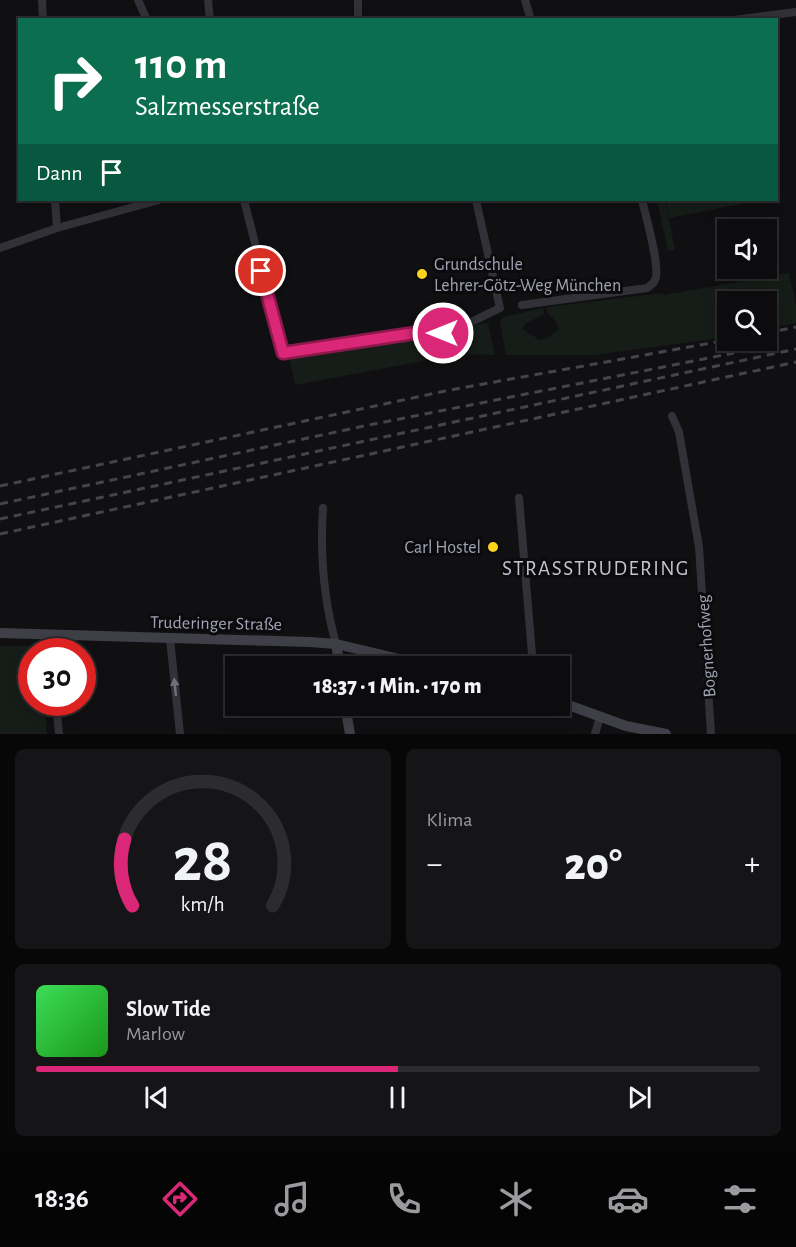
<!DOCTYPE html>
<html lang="de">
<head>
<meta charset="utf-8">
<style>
	body { margin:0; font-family:"Alegreya Sans",sans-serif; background:#151517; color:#f1f3f6; height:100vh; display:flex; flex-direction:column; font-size:22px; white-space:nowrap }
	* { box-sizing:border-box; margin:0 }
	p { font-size:20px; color:#9a9b9e }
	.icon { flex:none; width:33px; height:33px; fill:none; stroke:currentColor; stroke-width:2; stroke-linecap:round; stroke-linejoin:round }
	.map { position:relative; height:734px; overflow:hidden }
	.sheet { display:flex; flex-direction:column; gap:15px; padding:15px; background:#070708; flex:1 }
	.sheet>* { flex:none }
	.top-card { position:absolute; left:18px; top:18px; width:760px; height:183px; border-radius:0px; box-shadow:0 3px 15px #0003,0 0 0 2px #2c2c2e; background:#0b6e4f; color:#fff; overflow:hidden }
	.fabs { position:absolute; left:717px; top:219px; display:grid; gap:12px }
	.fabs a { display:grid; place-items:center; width:60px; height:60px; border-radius:0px; background:#0c0c0e; box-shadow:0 3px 15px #0003,0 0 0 2px #2c2c2e; font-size:30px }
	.speed { position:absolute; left:18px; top:638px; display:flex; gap:12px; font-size:30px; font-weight:700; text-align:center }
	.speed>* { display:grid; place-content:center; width:78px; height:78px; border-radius:50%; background:#0c0c0e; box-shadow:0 3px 15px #0003,0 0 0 2px #2c2c2e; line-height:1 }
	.speed .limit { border:9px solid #d22; background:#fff; color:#111 }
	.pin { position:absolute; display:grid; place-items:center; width:51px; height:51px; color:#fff; margin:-26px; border:3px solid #fff; border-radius:50%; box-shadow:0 2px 6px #0007 }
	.me { position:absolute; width:66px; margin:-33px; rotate:270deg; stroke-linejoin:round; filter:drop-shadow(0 0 4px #0008) }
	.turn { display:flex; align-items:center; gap:21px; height:126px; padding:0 18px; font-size:27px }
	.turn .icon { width:78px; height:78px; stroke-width:2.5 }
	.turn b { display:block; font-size:42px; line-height:51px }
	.then { display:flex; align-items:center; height:57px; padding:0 18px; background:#0003; gap:12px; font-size:22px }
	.big { font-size:45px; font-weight:800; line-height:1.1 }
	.sheet .widget { flex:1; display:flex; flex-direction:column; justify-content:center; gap:9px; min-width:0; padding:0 21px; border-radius:9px; background:#151517 }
	.sheet .dial { align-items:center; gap:0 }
	.dial svg { height:156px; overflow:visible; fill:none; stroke:#2c2c2e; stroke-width:7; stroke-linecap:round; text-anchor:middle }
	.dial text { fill:#f1f3f6; stroke:none }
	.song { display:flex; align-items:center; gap:18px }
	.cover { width:72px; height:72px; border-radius:9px; background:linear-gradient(135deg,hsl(130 70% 55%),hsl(120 70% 35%)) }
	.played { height:6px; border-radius:3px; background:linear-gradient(90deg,#db2777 50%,#2c2c2e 50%) }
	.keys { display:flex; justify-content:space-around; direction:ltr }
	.heat { display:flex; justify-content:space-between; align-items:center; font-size:33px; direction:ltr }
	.sheet .tiles { flex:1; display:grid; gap:15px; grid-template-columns:1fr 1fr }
	.widget:last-child { grid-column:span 2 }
	.trip { position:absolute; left:225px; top:656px; width:345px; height:60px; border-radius:0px; background:#0c0c0e; box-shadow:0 3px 15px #0003,0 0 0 2px #2c2c2e; font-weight:800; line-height:60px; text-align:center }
	.dock { display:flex; height:96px; justify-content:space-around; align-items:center; background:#050506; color:#9a9b9e }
	.dock .icon { width:42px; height:42px }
	.dock .current { color:#db2777 }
	.dock b { font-size:27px; color:#f1f3f6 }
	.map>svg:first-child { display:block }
	.green { fill:#161d18 }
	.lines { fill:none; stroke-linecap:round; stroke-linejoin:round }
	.street { stroke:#313137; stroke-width:8 }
	.secondary { stroke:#3f4047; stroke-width:10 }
	.rail { stroke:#44454c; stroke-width:3; stroke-dasharray:8 6; stroke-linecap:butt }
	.oneway { fill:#6e707b }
	.route-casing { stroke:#8e194d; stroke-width:15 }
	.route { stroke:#db2777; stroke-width:10 }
	.poi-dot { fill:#fcd41e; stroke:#0b0b0d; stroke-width:2 }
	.labels { text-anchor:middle; stroke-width:6; stroke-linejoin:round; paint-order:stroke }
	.poi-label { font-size:18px; fill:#a0a3b3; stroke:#0b0b0d; text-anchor:start }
	.street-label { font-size:18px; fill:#a0a3b3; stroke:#0b0b0d }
	.quarter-label { font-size:21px; letter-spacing:1.5px; fill:#c2c3cf; stroke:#0b0b0d }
</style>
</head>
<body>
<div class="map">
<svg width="796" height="734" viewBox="0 0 796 734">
	<rect width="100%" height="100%" fill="#101012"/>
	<g class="green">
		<polygon points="657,200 665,200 675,250 668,251"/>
		<polygon points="666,200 761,200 669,218"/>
		<polygon points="789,273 796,305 796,323 767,329 766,302 728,302 727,337 594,355 506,355 500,321 504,317 543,308 544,314 525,324 522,329 540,340 548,338 559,329 557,323 547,312 547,307 663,293 664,295"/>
		<path d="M 488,323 L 495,355 L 460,354 L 295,385 L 289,357 L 292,354 L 416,337 L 416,340 C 429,339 443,339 455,333 C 467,328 475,324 488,323 Z"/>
		<polygon points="0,646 39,646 40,651 32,651 32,702 44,702 47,734 0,734"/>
	</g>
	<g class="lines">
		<g class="street">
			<polyline points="42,0 43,20"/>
			<polyline points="138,0 147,20"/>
			<polyline points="208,0 210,20"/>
			<polyline points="525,0 531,20"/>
			<polyline points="358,20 358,0"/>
			<polyline points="734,20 796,12"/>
			<polyline points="55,200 57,228"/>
			<path d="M 244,200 L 283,353 L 415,333 C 445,340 473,320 500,308 L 476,200"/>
			<polyline points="0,248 57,228 159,200"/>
			<path d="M 522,305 L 647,288 C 651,285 655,283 656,277 C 659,262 646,217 642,200"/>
			<polyline points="672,416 679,432 699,547 711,734"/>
			<polyline points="519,498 533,666"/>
			<path d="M 323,508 C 320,553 324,601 336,644"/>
			<polyline points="170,639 180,734"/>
			<polyline points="51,651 52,634"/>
			<polyline points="56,702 59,734"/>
			<polyline points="595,734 600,717"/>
		</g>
		<g class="secondary">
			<polyline points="0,633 310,642 336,644 429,666"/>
			<polyline points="336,644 340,666"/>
			<polyline points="560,702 626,726 666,734"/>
			<polyline points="345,705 350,734"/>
		</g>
		<g class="rail">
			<polyline points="766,333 796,327"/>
			<polyline points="720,348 758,340"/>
			<polyline points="0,486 450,390 728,340"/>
			<polyline points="0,504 364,426 734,353"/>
			<polyline points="0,519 796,349"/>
			<polyline points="0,534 796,362"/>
		</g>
	</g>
	<defs><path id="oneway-solid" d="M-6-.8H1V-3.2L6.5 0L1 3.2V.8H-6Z" transform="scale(1.5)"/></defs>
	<use class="oneway" href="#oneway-solid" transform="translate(175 687) rotate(-96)"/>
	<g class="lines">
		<g class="route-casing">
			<polyline id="route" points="261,271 283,353 415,333 425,335 443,333"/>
		</g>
		<use href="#route" class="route"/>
	</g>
	<g class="poi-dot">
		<circle cx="422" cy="274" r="6"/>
		<circle cx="493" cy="547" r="6"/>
	</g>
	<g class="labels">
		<g class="poi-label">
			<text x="434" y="270">Grundschule<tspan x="434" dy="21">Lehrer-Götz-Weg München</tspan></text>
			<text x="481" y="553" text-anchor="end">Carl Hostel</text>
		</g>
		<g class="street-label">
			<text transform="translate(216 623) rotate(1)" y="6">Truderinger Straße</text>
			<text transform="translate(706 646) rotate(-94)" y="6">Bognerhofweg</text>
		</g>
		<g class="quarter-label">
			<text x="596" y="575">STRASSTRUDERING</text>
		</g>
	</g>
</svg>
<div class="fabs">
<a><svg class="icon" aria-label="sound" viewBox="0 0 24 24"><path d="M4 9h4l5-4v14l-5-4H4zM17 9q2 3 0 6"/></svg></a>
<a><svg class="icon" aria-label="search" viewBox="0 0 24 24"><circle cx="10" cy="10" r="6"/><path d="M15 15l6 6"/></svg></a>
</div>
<div class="speed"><div class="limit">30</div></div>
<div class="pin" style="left:261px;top:271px;background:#d93025"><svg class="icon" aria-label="arrive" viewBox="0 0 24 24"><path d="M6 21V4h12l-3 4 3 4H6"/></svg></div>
<svg class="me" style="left:443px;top:333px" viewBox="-20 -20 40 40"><circle r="17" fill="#db2777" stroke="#fff" stroke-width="3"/><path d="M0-11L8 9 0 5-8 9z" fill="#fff"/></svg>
<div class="trip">18:37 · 1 Min. · 170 m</div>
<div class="top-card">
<div class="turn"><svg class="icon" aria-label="right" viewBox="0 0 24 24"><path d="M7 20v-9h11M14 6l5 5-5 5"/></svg><div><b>110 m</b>Salzmesserstraße</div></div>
<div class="then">Dann<svg class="icon" aria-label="arrive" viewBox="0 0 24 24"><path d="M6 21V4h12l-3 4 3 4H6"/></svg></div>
</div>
</div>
<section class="sheet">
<div class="tiles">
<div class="widget dial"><svg viewBox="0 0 100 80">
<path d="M14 69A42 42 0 1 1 86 69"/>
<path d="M14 69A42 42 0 0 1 10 35" stroke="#db2777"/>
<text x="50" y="56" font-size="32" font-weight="700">28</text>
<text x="50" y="72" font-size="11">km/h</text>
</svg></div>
<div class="widget"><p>Klima</p>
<div class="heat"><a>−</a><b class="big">20°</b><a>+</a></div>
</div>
<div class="widget">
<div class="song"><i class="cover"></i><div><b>Slow Tide</b><p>Marlow</p></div></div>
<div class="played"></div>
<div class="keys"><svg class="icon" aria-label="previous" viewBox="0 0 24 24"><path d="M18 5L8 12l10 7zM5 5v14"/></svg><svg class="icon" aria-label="pause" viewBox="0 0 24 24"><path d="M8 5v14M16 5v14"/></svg><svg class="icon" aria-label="next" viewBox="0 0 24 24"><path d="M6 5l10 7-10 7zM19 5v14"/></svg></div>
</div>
</div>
</section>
<nav class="dock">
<b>18:36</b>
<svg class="icon current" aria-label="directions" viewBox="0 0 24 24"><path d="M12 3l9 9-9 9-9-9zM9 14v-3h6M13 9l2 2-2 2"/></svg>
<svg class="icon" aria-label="music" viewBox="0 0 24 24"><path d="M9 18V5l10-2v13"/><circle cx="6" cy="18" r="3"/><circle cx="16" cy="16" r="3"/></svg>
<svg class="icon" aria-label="phone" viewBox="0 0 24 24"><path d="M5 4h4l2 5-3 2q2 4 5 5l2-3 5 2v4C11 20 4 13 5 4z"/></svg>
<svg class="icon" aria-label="climate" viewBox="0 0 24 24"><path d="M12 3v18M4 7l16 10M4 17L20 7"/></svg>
<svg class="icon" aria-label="car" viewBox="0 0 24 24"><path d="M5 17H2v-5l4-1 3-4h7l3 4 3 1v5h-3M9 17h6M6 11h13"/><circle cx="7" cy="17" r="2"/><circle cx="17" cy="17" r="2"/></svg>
<svg class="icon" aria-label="filters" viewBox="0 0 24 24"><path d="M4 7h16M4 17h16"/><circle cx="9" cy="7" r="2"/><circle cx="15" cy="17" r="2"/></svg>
</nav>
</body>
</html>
